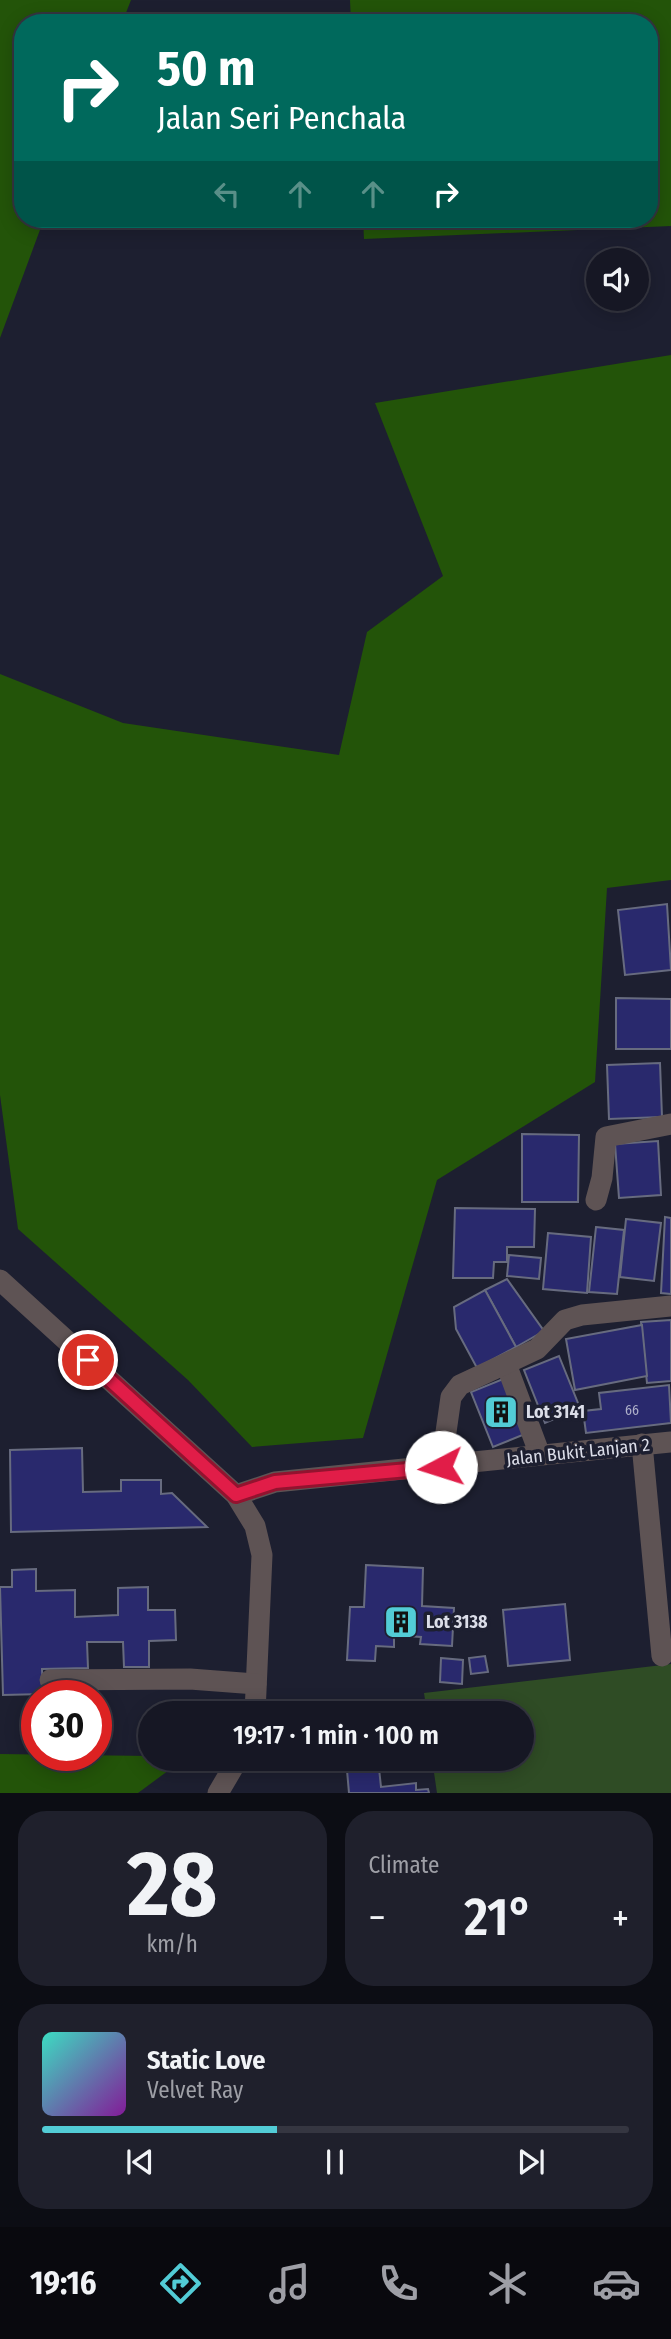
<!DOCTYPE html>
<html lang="en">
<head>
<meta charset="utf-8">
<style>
	body { margin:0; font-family:"Fira Sans Condensed",sans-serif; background:#1f202c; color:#f1f3f6; height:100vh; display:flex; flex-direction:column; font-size:26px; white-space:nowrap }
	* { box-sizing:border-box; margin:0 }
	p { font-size:23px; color:#9e9fa6 }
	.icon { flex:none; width:38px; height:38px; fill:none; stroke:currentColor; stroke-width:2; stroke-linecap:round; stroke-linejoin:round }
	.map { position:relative; height:1793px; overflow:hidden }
	.details { display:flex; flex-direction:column; gap:18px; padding:18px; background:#0c0d14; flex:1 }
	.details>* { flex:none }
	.top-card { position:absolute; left:14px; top:14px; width:644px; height:214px; border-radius:28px; box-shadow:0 4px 18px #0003,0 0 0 2px #353641; background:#00695c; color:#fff; overflow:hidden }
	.tools { position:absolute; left:586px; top:248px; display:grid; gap:14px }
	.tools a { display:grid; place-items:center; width:63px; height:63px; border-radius:50%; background:#161724; box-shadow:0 4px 18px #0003,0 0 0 2px #353641; font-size:35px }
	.speed { position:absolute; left:21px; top:1680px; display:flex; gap:14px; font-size:35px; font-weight:700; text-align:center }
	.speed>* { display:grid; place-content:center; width:91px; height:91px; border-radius:50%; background:#161724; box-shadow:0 4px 18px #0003,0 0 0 2px #353641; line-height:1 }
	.speed .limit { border:10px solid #d22; background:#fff; color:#111 }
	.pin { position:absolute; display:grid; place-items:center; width:60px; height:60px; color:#fff; margin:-30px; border:4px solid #fff; border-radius:50%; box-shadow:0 2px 7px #0007 }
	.me { position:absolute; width:77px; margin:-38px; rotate:265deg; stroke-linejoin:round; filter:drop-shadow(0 0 5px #0008) }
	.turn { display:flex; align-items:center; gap:24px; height:147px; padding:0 28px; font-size:32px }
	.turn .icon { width:91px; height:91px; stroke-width:2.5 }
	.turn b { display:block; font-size:49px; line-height:60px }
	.lanes { display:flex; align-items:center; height:66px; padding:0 28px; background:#0003; justify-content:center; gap:35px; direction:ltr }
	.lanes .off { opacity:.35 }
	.big { font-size:52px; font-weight:600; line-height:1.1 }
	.details .widget { flex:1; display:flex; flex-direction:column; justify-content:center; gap:10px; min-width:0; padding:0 24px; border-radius:28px; background:#1f202c }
	.details .dial { align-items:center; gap:0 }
	.dial b { font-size:91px; line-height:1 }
	.song { display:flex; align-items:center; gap:21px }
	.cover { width:84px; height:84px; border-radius:10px; background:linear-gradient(135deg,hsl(170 70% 55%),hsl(290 70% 35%)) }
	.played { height:7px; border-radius:4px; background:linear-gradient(90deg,#52ccd6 40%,#353641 40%) }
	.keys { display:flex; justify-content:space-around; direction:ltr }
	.heat { display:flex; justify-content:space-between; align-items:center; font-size:38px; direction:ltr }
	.details .tiles { flex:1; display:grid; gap:18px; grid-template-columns:1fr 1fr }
	.widget:last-child { grid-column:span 2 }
	.trip { position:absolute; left:138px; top:1701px; width:396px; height:70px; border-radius:35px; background:#161724; box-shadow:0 4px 18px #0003,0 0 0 2px #353641; font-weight:600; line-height:70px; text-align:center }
	.menu { display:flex; height:112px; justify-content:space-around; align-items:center; background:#09090e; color:#9e9fa6 }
	.menu .icon { width:49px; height:49px }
	.menu .active { color:#52ccd6 }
	.menu b { font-size:32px; color:#f1f3f6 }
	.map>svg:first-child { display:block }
	.green { fill:#2f4c25 }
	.forest { fill:#235409 }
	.building { fill:#29296d; stroke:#676b7f; stroke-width:2 }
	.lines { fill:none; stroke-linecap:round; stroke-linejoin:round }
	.minor { stroke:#5e5354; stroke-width:21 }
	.route-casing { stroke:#92132f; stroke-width:18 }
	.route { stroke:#e11d48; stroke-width:12 }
	.labels { text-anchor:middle; stroke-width:7; stroke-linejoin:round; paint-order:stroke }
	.number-label { font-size:14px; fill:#aeb0c9 }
	.poi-label { font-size:18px; font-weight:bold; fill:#dbdde8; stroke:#1d1f30; text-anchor:start }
	.street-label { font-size:18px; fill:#dbdde8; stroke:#1d1f30 }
</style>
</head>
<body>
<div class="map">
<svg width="671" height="1793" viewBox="0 0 671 1793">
	<rect width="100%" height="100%" fill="#1d1f30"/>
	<polygon class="green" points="671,1664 671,1793 437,1793 432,1759 522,1759 522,1713 427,1713 424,1693"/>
	<g class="forest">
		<polygon points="0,0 131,0 122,23 23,23 23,219 44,219 0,338"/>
		<polygon points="350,0 671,0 671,226 364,239 363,219 649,219 649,23 351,23"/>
		<polygon points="671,355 671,880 607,888 595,1082 437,1180 363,1438 252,1447 188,1380 18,1229 0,1095 0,674 123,723 339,755 367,632 443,576 375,403"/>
		<polygon points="0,1754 150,1756 150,1759 184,1759 138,1793 0,1793"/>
	</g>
	<g class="building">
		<polygon points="667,904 671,970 625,975 618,910"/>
		<polygon points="616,998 671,999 671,1049 616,1049"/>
		<polygon points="660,1063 662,1117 609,1119 607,1065"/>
		<polygon points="522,1134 579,1135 578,1202 522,1202"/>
		<polygon points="658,1141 661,1195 619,1198 615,1144"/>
		<polygon points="455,1208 535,1209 534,1247 507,1247 507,1262 494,1262 493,1278 453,1278"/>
		<polygon points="665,1217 671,1218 671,1294 661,1293"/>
		<polygon points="626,1219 661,1223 654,1281 620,1277"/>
		<polygon points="596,1227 624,1230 617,1294 589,1292"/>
		<polygon points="548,1233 591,1237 587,1293 543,1289"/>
		<polygon points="509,1255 541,1258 539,1279 507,1276"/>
		<polygon points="507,1279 544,1331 516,1347 485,1290"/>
		<polygon points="485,1290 516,1347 477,1368 456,1329 454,1307"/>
		<polygon points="671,1320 671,1381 647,1383 641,1322"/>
		<polygon points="642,1325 647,1376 575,1390 566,1339"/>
		<polygon points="559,1356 580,1408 545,1423 524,1370"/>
		<polygon points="508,1377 530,1432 493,1447 471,1392"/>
		<polygon points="669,1385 671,1423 586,1433 583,1411 601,1409 599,1393"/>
		<polygon points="82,1448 83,1492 121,1491 121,1480 161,1480 161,1494 172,1493 207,1527 11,1532 10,1450"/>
		<polygon points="366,1565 423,1568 422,1606 454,1608 452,1646 420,1644 421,1637 394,1635 394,1647 376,1646 375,1661 347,1660 350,1607 364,1607"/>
		<polygon points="36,1569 36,1591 75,1590 75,1617 118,1615 118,1588 148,1587 148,1610 175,1610 176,1640 149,1641 149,1667 124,1667 123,1642 87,1642 88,1668 42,1669 43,1694 3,1695 0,1587 12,1587 12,1570"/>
		<polygon points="565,1604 570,1660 508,1666 503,1610"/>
		<polygon points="485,1656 488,1672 471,1674 469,1658"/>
		<polygon points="441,1658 463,1660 462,1684 440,1682"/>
		<polygon points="346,1759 378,1759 381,1787 416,1783 416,1790 428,1789 429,1793 349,1793"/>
		<polygon points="389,1759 411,1759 412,1769 391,1771"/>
	</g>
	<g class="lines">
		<g class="minor">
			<polyline points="596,1200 602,1178 606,1137 671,1124"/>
			<polyline points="0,1280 236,1495 255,1526 262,1555 255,1713"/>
			<polyline points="506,1364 540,1455"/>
			<polyline points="642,1444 662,1656"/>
			<polyline points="441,1467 451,1397 460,1385 537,1349 565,1320 582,1315 671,1306"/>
			<polyline points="236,1495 275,1482 671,1442"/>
			<polyline points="50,1680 190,1679 256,1684"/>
			<polyline points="218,1793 238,1759"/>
		</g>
	</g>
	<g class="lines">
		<g class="route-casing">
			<polyline id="route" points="88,1360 236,1495 275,1482 441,1467"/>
		</g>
		<use href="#route" class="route"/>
	</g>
	<defs>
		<g id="building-square" transform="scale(1.75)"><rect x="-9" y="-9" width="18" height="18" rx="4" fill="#52ccd6" stroke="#1d1f30"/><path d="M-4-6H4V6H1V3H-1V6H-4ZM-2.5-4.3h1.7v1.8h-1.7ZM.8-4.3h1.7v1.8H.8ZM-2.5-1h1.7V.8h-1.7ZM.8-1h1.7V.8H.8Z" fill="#111"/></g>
	</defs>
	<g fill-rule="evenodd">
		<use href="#building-square" x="501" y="1412"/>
		<use href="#building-square" x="401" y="1622"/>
	</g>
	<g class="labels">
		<g class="number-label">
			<text x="632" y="1415">66</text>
		</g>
		<g class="poi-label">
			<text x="526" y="1418">Lot 3141</text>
			<text x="426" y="1628">Lot 3138</text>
		</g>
		<g class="street-label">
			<text transform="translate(578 1452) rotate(-6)" y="6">Jalan Bukit Lanjan 2</text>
		</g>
	</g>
</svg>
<div class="tools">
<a><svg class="icon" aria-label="sound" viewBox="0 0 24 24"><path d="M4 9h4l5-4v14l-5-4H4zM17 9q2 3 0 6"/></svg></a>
</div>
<div class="speed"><div class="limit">30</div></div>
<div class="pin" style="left:88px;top:1360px;background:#d93025"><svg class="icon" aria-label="arrive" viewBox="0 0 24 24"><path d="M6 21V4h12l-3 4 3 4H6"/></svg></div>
<svg class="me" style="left:441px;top:1467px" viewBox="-20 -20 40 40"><circle r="19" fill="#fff"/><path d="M0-13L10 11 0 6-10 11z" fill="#e11d48"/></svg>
<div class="trip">19:17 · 1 min · 100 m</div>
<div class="top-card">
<div class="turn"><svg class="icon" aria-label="right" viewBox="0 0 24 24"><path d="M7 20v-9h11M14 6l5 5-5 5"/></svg><div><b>50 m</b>Jalan Seri Penchala</div></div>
<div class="lanes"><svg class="icon off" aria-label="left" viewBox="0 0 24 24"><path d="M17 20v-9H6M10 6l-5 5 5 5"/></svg><svg class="icon off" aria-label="ahead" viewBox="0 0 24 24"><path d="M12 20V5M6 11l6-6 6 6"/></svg><svg class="icon off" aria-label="ahead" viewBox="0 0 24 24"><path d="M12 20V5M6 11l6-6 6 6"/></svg><svg class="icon" aria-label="right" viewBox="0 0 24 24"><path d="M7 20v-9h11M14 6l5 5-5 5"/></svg></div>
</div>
</div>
<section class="details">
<div class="tiles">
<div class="widget dial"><b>28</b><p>km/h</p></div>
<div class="widget"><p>Climate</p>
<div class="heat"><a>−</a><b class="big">21°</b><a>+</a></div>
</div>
<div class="widget">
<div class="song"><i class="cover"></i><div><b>Static Love</b><p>Velvet Ray</p></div></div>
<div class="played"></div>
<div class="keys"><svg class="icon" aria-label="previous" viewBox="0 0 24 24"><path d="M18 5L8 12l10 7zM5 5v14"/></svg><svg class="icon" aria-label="pause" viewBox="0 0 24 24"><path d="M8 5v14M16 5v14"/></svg><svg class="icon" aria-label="next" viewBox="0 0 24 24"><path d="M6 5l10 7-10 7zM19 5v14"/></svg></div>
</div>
</div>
</section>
<nav class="menu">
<b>19:16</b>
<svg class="icon active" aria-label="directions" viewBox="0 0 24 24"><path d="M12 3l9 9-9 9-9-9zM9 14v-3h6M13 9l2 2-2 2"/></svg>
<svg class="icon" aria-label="music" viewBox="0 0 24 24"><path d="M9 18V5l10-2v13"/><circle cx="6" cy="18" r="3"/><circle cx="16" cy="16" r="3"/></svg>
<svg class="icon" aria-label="phone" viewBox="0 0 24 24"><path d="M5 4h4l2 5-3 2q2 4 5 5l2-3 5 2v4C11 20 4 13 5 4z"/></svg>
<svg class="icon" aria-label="climate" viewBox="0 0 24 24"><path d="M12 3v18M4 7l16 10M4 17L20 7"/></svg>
<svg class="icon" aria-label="car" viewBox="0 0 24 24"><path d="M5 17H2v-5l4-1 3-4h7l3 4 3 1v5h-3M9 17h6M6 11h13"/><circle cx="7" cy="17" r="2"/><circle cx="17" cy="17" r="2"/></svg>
</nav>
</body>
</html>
